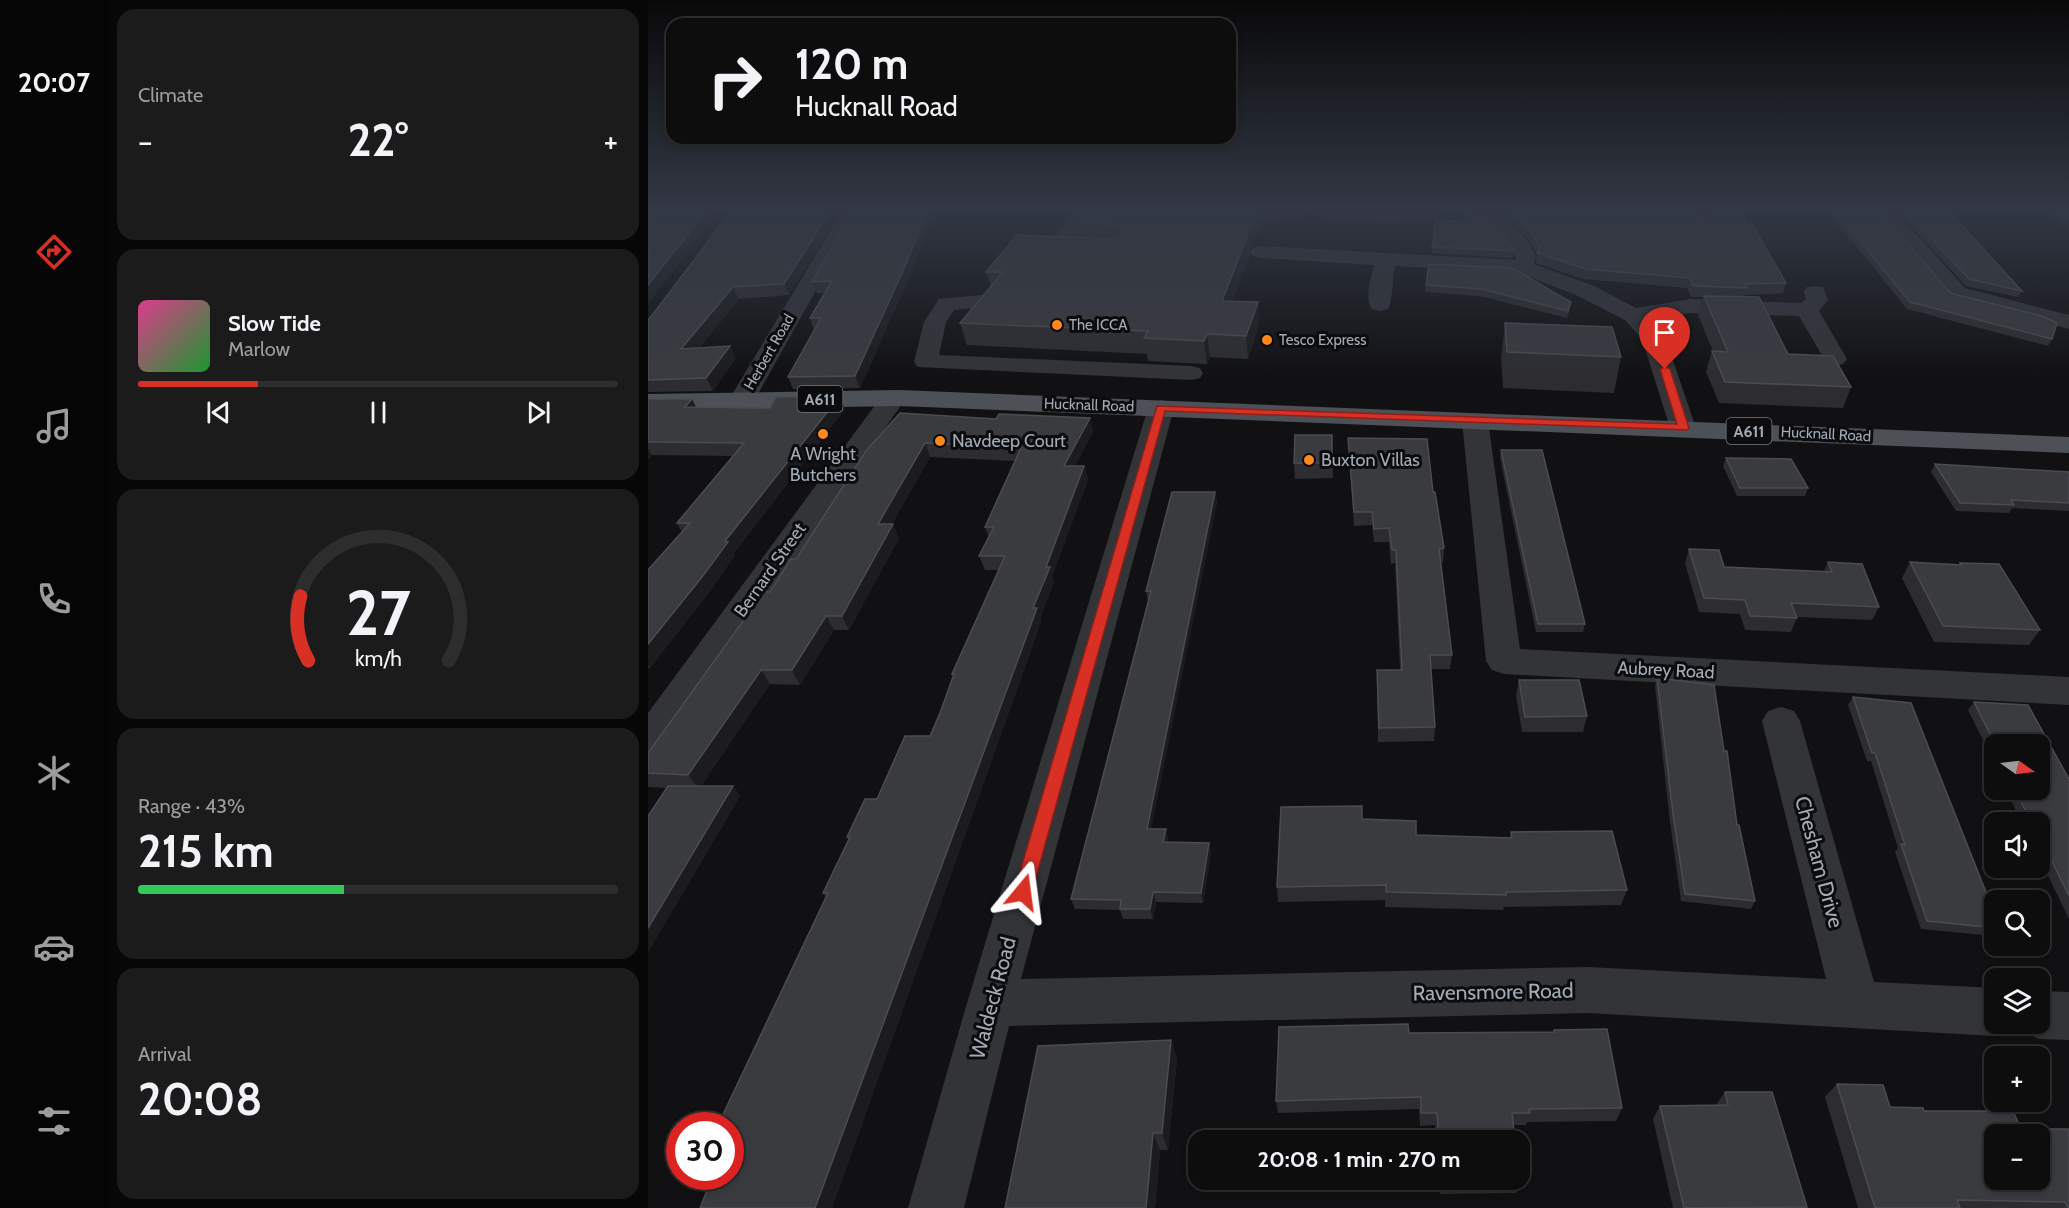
<!DOCTYPE html>
<html lang="en">
<head>
<meta charset="utf-8">
<style>
	body { margin:0; font-family:Cabin,sans-serif; background:#1b1b1c; color:#f1f3f6; height:100vh; display:flex; flex-direction:column; font-size:22px; white-space:nowrap }
	* { box-sizing:border-box; margin:0 }
	p { font-size:20px; color:#9a9c9e }
	.icon { flex:none; width:33px; height:33px; fill:none; stroke:currentColor; stroke-width:2; stroke-linecap:round; stroke-linejoin:round }
	.map { position:relative; flex:1; overflow:hidden }
	.details { display:flex; flex-direction:column; gap:9px; padding:9px; background:#070708; width:540px }
	.details>* { flex:none }
	.hud { position:absolute; left:18px; top:18px; width:570px; height:126px; border-radius:18px; box-shadow:0 3px 9px #0003,0 0 0 2px #2d2d2e; background:#0d0d0e; color:#f1f3f6; overflow:hidden }
	.needle { width:39px; rotate:104deg }
	.tools { position:absolute; left:1336px; top:734px; display:grid; gap:12px }
	.tools a { display:grid; place-items:center; width:66px; height:66px; border-radius:12px; background:#0d0d0e; box-shadow:0 3px 9px #0003,0 0 0 2px #2d2d2e; font-size:30px }
	.speed { position:absolute; left:18px; top:1112px; display:flex; gap:12px; font-size:30px; font-weight:700; text-align:center }
	.speed>* { display:grid; place-content:center; width:78px; height:78px; border-radius:50%; background:#0d0d0e; box-shadow:0 3px 9px #0003,0 0 0 2px #2d2d2e; line-height:1 }
	.speed .limit { border:9px solid #d22; background:#fff; color:#111 }
	.pin { position:absolute; display:grid; place-items:center; width:51px; height:51px; color:#fff; margin:-62px -26px; border-radius:50% 50% 50% 0; rotate:-45deg; box-shadow:0 0 6px #0007 }
	.pin .icon { rotate:45deg }
	.me { position:absolute; width:66px; margin:-33px; rotate:16deg; stroke-linejoin:round; filter:drop-shadow(0 0 4px #0008) }
	.turn { display:flex; align-items:center; gap:21px; height:126px; padding:0 30px; font-size:27px }
	.turn .icon { width:78px; height:78px; stroke-width:2.5 }
	.turn b { display:block; font-size:42px; line-height:51px }
	.big { font-size:45px; font-weight:700; line-height:1.1 }
	.details .widget { flex:1; display:flex; flex-direction:column; justify-content:center; gap:9px; min-width:0; padding:0 21px; border-radius:18px; background:#1b1b1c }
	.details .dial { align-items:center; gap:0 }
	.dial svg { height:156px; overflow:visible; fill:none; stroke:#2d2d2e; stroke-width:7; stroke-linecap:round; text-anchor:middle }
	.dial text { fill:#f1f3f6; stroke:none }
	.song { display:flex; align-items:center; gap:18px }
	.cover { width:72px; height:72px; border-radius:9px; background:linear-gradient(135deg,hsl(330 70% 55%),hsl(130 70% 35%)) }
	.played { height:6px; border-radius:3px; background:linear-gradient(90deg,#d93025 25%,#2d2d2e 25%) }
	.keys { display:flex; justify-content:space-around; direction:ltr }
	.heat { display:flex; justify-content:space-between; align-items:center; font-size:33px; direction:ltr }
	.charge { height:9px; border-radius:4px; background:linear-gradient(90deg,#34c759 43%,#2d2d2e 0) }
	.trip { position:absolute; left:540px; top:1130px; width:342px; height:60px; border-radius:18px; background:#0d0d0e; box-shadow:0 3px 9px #0003,0 0 0 2px #2d2d2e; font-weight:700; line-height:60px; text-align:center }
	main { display:flex; flex:1; min-height:0 }
	.menu { display:flex; flex-direction:column; width:108px; justify-content:space-around; align-items:center; background:#050506; color:#9a9c9e }
	.menu .icon { width:42px; height:42px }
	.menu .active { color:#d93025 }
	.menu b { font-size:27px; color:#f1f3f6 }
	.map>svg:first-child { display:block }
	.lines { fill:none; stroke-linecap:round; stroke-linejoin:round }
	.minor { fill:#323438; fill-rule:evenodd }
	.major { fill:#4d5157; fill-rule:evenodd }
	.wall { fill:#2d2d31 }
	.shaded-wall { fill:#1c1c1f }
	.building { fill:#393b3f; stroke:#4a4c52; stroke-width:1.5; fill-rule:evenodd }
	.route { fill:#d93025; stroke:#8d1f18; stroke-width:1.5 }
	.poi-dot { fill:#ff881d; stroke:#0c0c0e; stroke-width:2 }
	.labels { text-anchor:middle; stroke-width:6; stroke-linejoin:round; paint-order:stroke }
	.far-poi-label { font-size:15px; fill:#a1abb5; stroke:#0c0c0e; text-anchor:start }
	.far-street-label { font-size:15px; fill:#a1abb5; stroke:#0c0c0e }
	.shield { fill:#0c0c0e; stroke:#747b83; stroke-width:1.5 }
	.shield-label { font-size:16px; font-weight:bold; fill:#a1abb5 }
	.poi-label { font-size:18px; fill:#a1abb5; stroke:#0c0c0e; text-anchor:start }
	.street-label { font-size:18px; fill:#a1abb5; stroke:#0c0c0e }
	.near-street-label { font-size:21px; fill:#a1abb5; stroke:#0c0c0e }
</style>
</head>
<body>
<main>
<nav class="menu">
<b>20:07</b>
<svg class="icon active" aria-label="directions" viewBox="0 0 24 24"><path d="M12 3l9 9-9 9-9-9zM9 14v-3h6M13 9l2 2-2 2"/></svg>
<svg class="icon" aria-label="music" viewBox="0 0 24 24"><path d="M9 18V5l10-2v13"/><circle cx="6" cy="18" r="3"/><circle cx="16" cy="16" r="3"/></svg>
<svg class="icon" aria-label="phone" viewBox="0 0 24 24"><path d="M5 4h4l2 5-3 2q2 4 5 5l2-3 5 2v4C11 20 4 13 5 4z"/></svg>
<svg class="icon" aria-label="climate" viewBox="0 0 24 24"><path d="M12 3v18M4 7l16 10M4 17L20 7"/></svg>
<svg class="icon" aria-label="car" viewBox="0 0 24 24"><path d="M5 17H2v-5l4-1 3-4h7l3 4 3 1v5h-3M9 17h6M6 11h13"/><circle cx="7" cy="17" r="2"/><circle cx="17" cy="17" r="2"/></svg>
<svg class="icon" aria-label="filters" viewBox="0 0 24 24"><path d="M4 7h16M4 17h16"/><circle cx="9" cy="7" r="2"/><circle cx="15" cy="17" r="2"/></svg>
</nav>
<section class="details">
<div class="widget"><p>Climate</p>
<div class="heat"><a>−</a><b class="big">22°</b><a>+</a></div>
</div>
<div class="widget">
<div class="song"><i class="cover"></i><div><b>Slow Tide</b><p>Marlow</p></div></div>
<div class="played"></div>
<div class="keys"><svg class="icon" aria-label="previous" viewBox="0 0 24 24"><path d="M18 5L8 12l10 7zM5 5v14"/></svg><svg class="icon" aria-label="pause" viewBox="0 0 24 24"><path d="M8 5v14M16 5v14"/></svg><svg class="icon" aria-label="next" viewBox="0 0 24 24"><path d="M6 5l10 7-10 7zM19 5v14"/></svg></div>
</div>
<div class="widget dial"><svg viewBox="0 0 100 80">
<path d="M14 69A42 42 0 1 1 86 69"/>
<path d="M14 69A42 42 0 0 1 10 36" stroke="#d93025"/>
<text x="50" y="56" font-size="32" font-weight="700">27</text>
<text x="50" y="72" font-size="11">km/h</text>
</svg></div>
<div class="widget"><p>Range · 43%</p><b class="big">215 km</b><div class="charge"></div></div>
<div class="widget"><p>Arrival</p><b class="big">20:08</b></div>
</section>
<div class="map">
<svg width="1421" height="1208" viewBox="0 0 1421 1208">
	<rect width="100%" height="100%" fill="#111113"/>
	<g class="lines">
		<g class="minor">
			<polygon points="195,210 213,210 106,401 102,406 93,409 84,406 80,401"/>
			<polygon points="427,210 446,210 414,254 400,254 397,250"/>
			<path d="M 574,210 L 663,210 L 660,214 L 654,216 C 628,217 602,220 577,214 Z"/>
			<polygon points="664,210 800,210 797,214 791,216 745,223 673,216 667,214"/>
			<path d="M 809,210 C 847,210 871,220 888,257 L 885,264 L 944,285 L 988,308 L 1043,299 L 1153,303 L 1158,299 L 1156,292 L 1159,287 L 1167,286 L 1175,287 L 1180,300 L 1171,311 L 1199,359 L 1195,364 L 1187,366 L 1179,364 L 1151,316 L 1043,313 L 1001,319 L 1017,337 L 1048,428 L 1044,434 L 1035,436 L 1026,434 L 1022,428 L 994,339 L 977,320 L 928,295 L 871,273 L 747,266 C 744,277 745,301 740,309 L 732,311 L 724,309 C 716,297 723,278 726,265 L 612,258 L 605,256 L 602,252 L 605,248 L 612,246 L 867,260 L 868,257 C 858,233 835,223 812,214 Z"/>
			<polygon points="1039,210 1057,210 1064,224 1062,228 1048,228"/>
			<polygon points="1227,210 1246,210 1317,288 1421,315 1421,329 1301,298"/>
			<polygon points="333,295 341,297 344,302 341,307 306,310 298,322 291,355 543,366 552,368 555,373 552,378 543,380 270,367 266,362 276,322 291,299"/>
			<polygon points="245,390 254,393 258,398 13,753 0,757 0,713 236,393"/>
			<polygon points="513,400 522,403 526,408 373,979 940,967 1178,979 1114,721 1120,711 1133,707 1146,711 1152,721 1226,982 1347,988 1347,1023 1367,1023 1364,1029 1347,1036 940,1013 361,1026 316,1208 260,1208 319,1003 500,408 504,403"/>
			<polygon points="827,413 836,415 840,421 872,649 1421,677 1421,705 856,674 844,670 838,661 814,421 818,415"/>
			<polygon points="1392,991 1421,992 1421,1040 1392,1039 1375,1032 1371,1023 1392,1023"/>
		</g>
		<polygon class="major" points="251,390 1421,437 1421,453 251,406 0,410 0,394"/>
	</g>
	<g class="wall">
		<polygon points="84,210 194,210 141,295 91,299 51,348 88,358 65,391 0,392 0,319 2,318"/>
		<polygon points="205,210 286,210 263,273 212,388 145,389 140,377 166,330 162,318 177,293 169,293 164,282"/>
		<polygon points="831,210 1044,210 1048,219 1064,219 1058,210 1092,210 1099,224 1138,283 1135,293 1097,295 1096,297 1140,354 1203,387 1195,408 1071,403 1058,372 1064,351 1065,351 1050,315 1055,297 1043,297 1039,288 935,279 888,263 889,254 883,243 867,224 847,213"/>
		<polygon points="1179,210 1232,210 1302,293 1404,339 1400,346 1259,309"/>
		<polygon points="1249,210 1300,210 1374,291 1370,297 1318,286"/>
		<polygon points="1398,210 1421,210 1421,230"/>
		<polygon points="421,221 614,223 605,246 601,250 602,255 584,301 610,302 611,324 600,359 562,357 559,364 500,361 499,354 319,345 312,323 343,287 338,272 424,237"/>
		<polygon points="818,222 866,251 865,258 783,253 784,247"/>
		<polygon points="781,264 922,309 919,318 832,296 777,292"/>
		<polygon points="857,323 973,357 966,393 855,388 853,359"/>
		<polygon points="192,396 197,409 86,553 87,555 62,591 2,668 0,668 0,570 34,532 29,523 85,456 4,455 0,459 0,399 48,407 122,408"/>
		<polygon points="252,413 348,419 351,414 442,418 445,431 427,466 436,466 440,480 404,576 406,582 392,618 393,622 184,1208 52,1208 61,1187 56,1183 59,1176 82,1176 82,1125 70,1125 178,898 175,893 201,840 199,837 217,799 229,799 257,736 282,736 292,713 305,678 304,674 351,570 337,570 331,556 341,538 337,527 367,461 282,457 244,524 251,538 201,630 186,630 152,685 122,684 53,786 85,786 92,796 0,952 0,816 19,788 0,787 0,753 116,592 122,592 143,559 148,559 218,451"/>
		<polygon points="684,435 685,478 647,479 646,463"/>
		<polygon points="700,438 785,492 796,548 795,562 793,562 804,655 802,669 783,669 787,727 786,741 730,742 729,670 752,670 747,563 743,564 741,542 726,542 724,525 706,526 701,451"/>
		<polygon points="853,450 937,624 935,632 888,632 852,458"/>
		<polygon points="1078,458 1160,488 1157,496 1089,496 1075,466"/>
		<polygon points="1287,464 1421,472 1421,511 1364,508 1361,513 1308,511 1283,472"/>
		<polygon points="567,492 569,502 503,829 518,829 520,840 520,842 561,843 563,853 555,903 508,902 505,919 475,919 472,910 427,909 423,899 500,601 498,591"/>
		<polygon points="1041,549 1076,567 1176,571 1180,562 1231,607 1224,620 1149,617 1143,632 1097,630 1092,614 1051,612 1037,563"/>
		<polygon points="1262,562 1311,564 1312,563 1392,630 1381,645 1286,642 1254,578"/>
		<polygon points="1009,678 1076,751 1089,825 1107,901 1103,909 1033,901 1022,822 1007,686"/>
		<polygon points="871,680 939,716 935,732 874,732 868,696"/>
		<polygon points="1205,697 1347,915 1347,935 1346,936 1273,929 1247,852 1250,848 1223,761 1219,761 1200,705"/>
		<polygon points="1326,702 1421,779 1421,919 1392,859 1392,822 1373,822 1358,789 1392,789 1347,744 1347,764 1320,710"/>
		<polygon points="714,819 768,835 862,838 863,832 979,890 973,905 856,907 855,910 737,907 737,900 630,902 629,887"/>
		<polygon points="906,1030 974,1108 968,1121 879,1122 878,1125 865,1125 867,1140 788,1140 787,1125 772,1126 771,1109 630,1113 628,1101 761,1033 905,1032"/>
		<polygon points="523,1040 529,1059 520,1150 512,1150 507,1208 357,1208"/>
		<polygon points="1189,1084 1242,1107 1276,1111 1373,1129 1421,1208 1210,1208 1177,1097"/>
		<polygon points="1077,1092 1159,1207 1158,1208 1025,1208 1005,1119 1012,1106 1068,1105"/>
		<polygon points="791,1179 871,1179 872,1182 868,1193 792,1194"/>
	</g>
	<g class="shaded-wall">
		<polygon points="59,210 72,210 0,304 0,285"/>
		<polygon points="183,210 194,210 141,295 136,284"/>
		<polygon points="279,210 286,210 263,273 212,388 207,376"/>
		<polygon points="610,210 613,210 614,223 605,246 601,250 602,255 576,323 574,301 599,230"/>
		<polygon points="85,287 91,299 40,361 33,349"/>
		<polygon points="610,302 611,324 600,359 598,336"/>
		<polygon points="559,334 562,357 559,364 556,341"/>
		<polygon points="82,346 88,358 65,391 58,378"/>
		<polygon points="192,396 197,409 86,553 87,555 62,591 2,668 0,666 0,644 77,541"/>
		<polygon points="44,399 50,411 37,407"/>
		<polygon points="442,418 445,431 420,480 416,466"/>
		<polygon points="277,443 282,457 236,538 230,524"/>
		<polygon points="0,449 4,455 0,459"/>
		<polygon points="436,466 440,480 404,576 406,582 392,618 393,622 184,1208 167,1208 385,608 398,567"/>
		<polygon points="567,492 569,502 501,839 499,829"/>
		<polygon points="245,524 251,538 201,630 194,616"/>
		<polygon points="178,616 186,630 152,685 144,670"/>
		<polygon points="113,670 122,684 51,789 40,775"/>
		<polygon points="85,786 92,796 0,952 0,928"/>
		<polygon points="518,829 520,840 518,852 515,842"/>
		<polygon points="561,843 563,853 555,903 553,893"/>
		<polygon points="505,892 508,902 505,919 502,909"/>
		<polygon points="523,1040 529,1059 520,1150 514,1133"/>
		<polygon points="505,1133 512,1150 507,1208 498,1208"/>
	</g>
	<g class="building">
		<polygon points="0,210 59,210 0,285"/>
		<polygon points="84,210 183,210 136,284 85,287 33,349 82,346 58,378 0,380 0,319 2,318"/>
		<polygon points="205,210 279,210 259,262 207,376 140,377 173,318 162,318 184,281 164,282"/>
		<polygon points="436,210 610,210 604,225 599,230 600,234 574,301 610,302 598,336 559,334 556,341 496,338 500,331 312,323 355,272 338,272 369,235 464,239 473,237 477,231 472,225 421,221 428,212 434,212"/>
		<polygon points="860,210 1044,210 1048,219 1066,219 1068,214 1066,210 1092,210 1099,224 1104,224 1138,283 1097,284 1099,288 1045,286 1042,278 937,269 889,253 891,246 884,234 868,215"/>
		<polygon points="1186,210 1232,210 1302,293 1394,316 1409,323 1404,339 1262,302"/>
		<polygon points="1257,210 1300,210 1374,291 1321,279"/>
		<polygon points="1408,210 1421,210 1421,221"/>
		<polygon points="819,213 844,225 857,237 866,251 784,247 788,220 818,222"/>
		<polygon points="781,264 864,268 923,302 920,311 833,289 778,285"/>
		<polygon points="1056,296 1111,297 1140,354 1185,356 1203,387 1077,382 1064,351 1080,352"/>
		<polygon points="857,323 964,327 973,357 859,352"/>
		<polygon points="192,396 77,541 80,542 54,577 0,644 0,570 42,523 29,523 96,443 0,442 0,399 44,399 37,407 122,408 128,397"/>
		<polygon points="252,413 348,419 351,414 442,418 416,466 436,466 398,567 402,567 385,608 389,608 167,1208 52,1208 62,1183 56,1183 59,1176 82,1176 82,1125 70,1125 180,893 175,893 202,837 199,837 217,799 229,799 257,736 282,736 292,713 306,674 304,674 357,556 331,556 346,527 337,527 373,448 277,443 230,524 245,524 194,616 178,616 144,670 113,670 40,775 0,773 0,753 116,592 122,592 143,559 148,559 218,451"/>
		<polygon points="647,435 684,435 684,463 646,463"/>
		<polygon points="700,438 779,439 785,492 787,492 796,548 791,549 804,655 782,655 787,727 731,728 729,670 754,670 748,550 744,550 741,528 726,529 724,512 706,512"/>
		<polygon points="853,450 894,450 937,624 890,624"/>
		<polygon points="1078,458 1143,459 1160,488 1092,488"/>
		<polygon points="1287,464 1421,472 1421,503 1363,500 1366,505 1312,503"/>
		<polygon points="524,492 567,492 499,829 518,829 515,842 561,843 553,893 505,892 502,909 472,909 473,900 423,899 503,591 498,591"/>
		<polygon points="1041,549 1071,550 1076,567 1184,572 1180,562 1214,564 1231,607 1143,603 1149,618 1102,616 1097,600 1056,598"/>
		<polygon points="1262,562 1313,565 1312,563 1351,564 1392,630 1295,626"/>
		<polygon points="1009,678 1066,685 1076,751 1079,751 1089,825 1091,825 1107,901 1037,894 1025,814"/>
		<polygon points="871,680 931,680 939,716 877,717"/>
		<polygon points="1205,697 1263,703 1347,915 1347,928 1279,921 1253,844 1257,845 1227,753 1224,753"/>
		<polygon points="1326,702 1380,705 1421,779 1421,896 1392,837 1392,822 1383,822 1367,789 1392,789 1392,744 1347,744"/>
		<polygon points="20,786 85,786 0,928 0,816"/>
		<polygon points="714,806 714,819 768,821 768,835 864,838 863,832 964,831 979,890 858,892 858,895 738,892 738,885 629,887 633,807"/>
		<polygon points="760,1024 761,1033 906,1032 906,1030 959,1029 974,1108 881,1109 882,1113 864,1113 867,1140 791,1140 789,1113 773,1113 773,1097 628,1101 631,1027"/>
		<polygon points="523,1040 514,1133 505,1133 498,1208 357,1208 390,1046"/>
		<path d="M 1189,1084 L 1235,1085 L 1242,1107 L 1275,1108 L 1276,1111 L 1365,1111 L 1373,1129 L 1421,1129 L 1421,1208 L 1420,1208 L 1417,1202 L 1309,1200 L 1312,1208 L 1227,1208 ZM 1347,1134 L 1392,1134 L 1392,1179 L 1347,1179 Z"/>
		<polygon points="1077,1092 1124,1092 1159,1207 1036,1208 1012,1106 1080,1105"/>
		<polygon points="794,1179 871,1179 872,1182 794,1182"/>
	</g>
	<linearGradient id="sky" x2="0" y2="1"><stop stop-color="#09090a"/><stop offset="0.55" stop-color="#323844"/><stop offset="1" stop-color="#323844" stop-opacity="0"/></linearGradient>
	<rect width="1421" height="379" fill="url(#sky)"/>
	<polygon class="route" points="1017,366 1022,369 1041,428 1039,430 517,411 384,892 381,898 375,900 368,898 366,892 509,406 1029,424 1012,369"/>
	<g class="poi-dot">
		<circle cx="409" cy="325" r="6"/>
		<circle cx="619" cy="340" r="6"/>
		<circle cx="175" cy="434" r="6"/>
		<circle cx="292" cy="441" r="6"/>
		<circle cx="661" cy="460" r="6"/>
	</g>
	<g class="labels">
		<g class="far-poi-label">
			<text x="421" y="330">The ICCA</text>
			<text x="631" y="345">Tesco Express</text>
		</g>
		<g class="far-street-label">
			<text transform="translate(121 352) rotate(-60)" y="5">Herbert Road</text>
			<text transform="translate(441 405) rotate(2)" y="5">Hucknall Road</text>
			<text transform="translate(1178 434) rotate(3)" y="5">Hucknall Road</text>
		</g>
		<g class="shield">
			<rect x="149.5" y="386" width="45" height="26" rx="4.5"/>
			<rect x="1078.5" y="418" width="45" height="26" rx="4.5"/>
		</g>
		<g class="shield-label">
			<text x="172" y="405">A611</text>
			<text x="1101" y="437">A611</text>
		</g>
		<g class="poi-label">
			<text x="304" y="447">Navdeep Court</text>
			<text x="175" y="460" text-anchor="middle">A Wright<tspan x="175" dy="21">Butchers</tspan></text>
			<text x="673" y="466">Buxton Villas</text>
		</g>
		<g class="street-label">
			<text transform="translate(122 570) rotate(-55)" y="6">Bernard Street</text>
			<text transform="translate(1018 670) rotate(3)" y="6">Aubrey Road</text>
		</g>
		<g class="near-street-label">
			<text transform="translate(1171 862) rotate(75)" y="7">Chesham Drive</text>
			<text transform="translate(845 992) rotate(-1)" y="7">Ravensmore Road</text>
			<text transform="translate(345 998) rotate(-75)" y="7">Waldeck Road</text>
		</g>
	</g>
</svg>
<div class="tools">
<a><svg class="needle" viewBox="-14 -14 28 28"><path d="M0-13l5 13h-10z" fill="#e53935"/><path d="M0 13l5-13h-10z" fill="#9a9c9e"/></svg></a>
<a><svg class="icon" aria-label="sound" viewBox="0 0 24 24"><path d="M4 9h4l5-4v14l-5-4H4zM17 9q2 3 0 6"/></svg></a>
<a><svg class="icon" aria-label="search" viewBox="0 0 24 24"><circle cx="10" cy="10" r="6"/><path d="M15 15l6 6"/></svg></a>
<a><svg class="icon" aria-label="layers" viewBox="0 0 24 24"><path d="M12 4l9 5-9 5-9-5zM3 14l9 5 9-5"/></svg></a>
<a>+</a>
<a>−</a>
</div>
<div class="speed"><div class="limit">30</div></div>
<div class="pin" style="left:1017px;top:369px;background:#d93025"><svg class="icon" aria-label="arrive" viewBox="0 0 24 24"><path d="M6 21V4h12l-3 4 3 4H6"/></svg></div>
<svg class="me" style="left:375px;top:892px" viewBox="-20 -20 40 40"><path d="M0-17L14 15 0 8-14 15z" fill="#d93025" stroke="#fff" stroke-width="4"/></svg>
<div class="trip">20:08 · 1 min · 270 m</div>
<div class="hud">
<div class="turn"><svg class="icon" aria-label="right" viewBox="0 0 24 24"><path d="M7 20v-9h11M14 6l5 5-5 5"/></svg><div><b>120 m</b>Hucknall Road</div></div>
</div>
</div>
</main>
</body>
</html>
